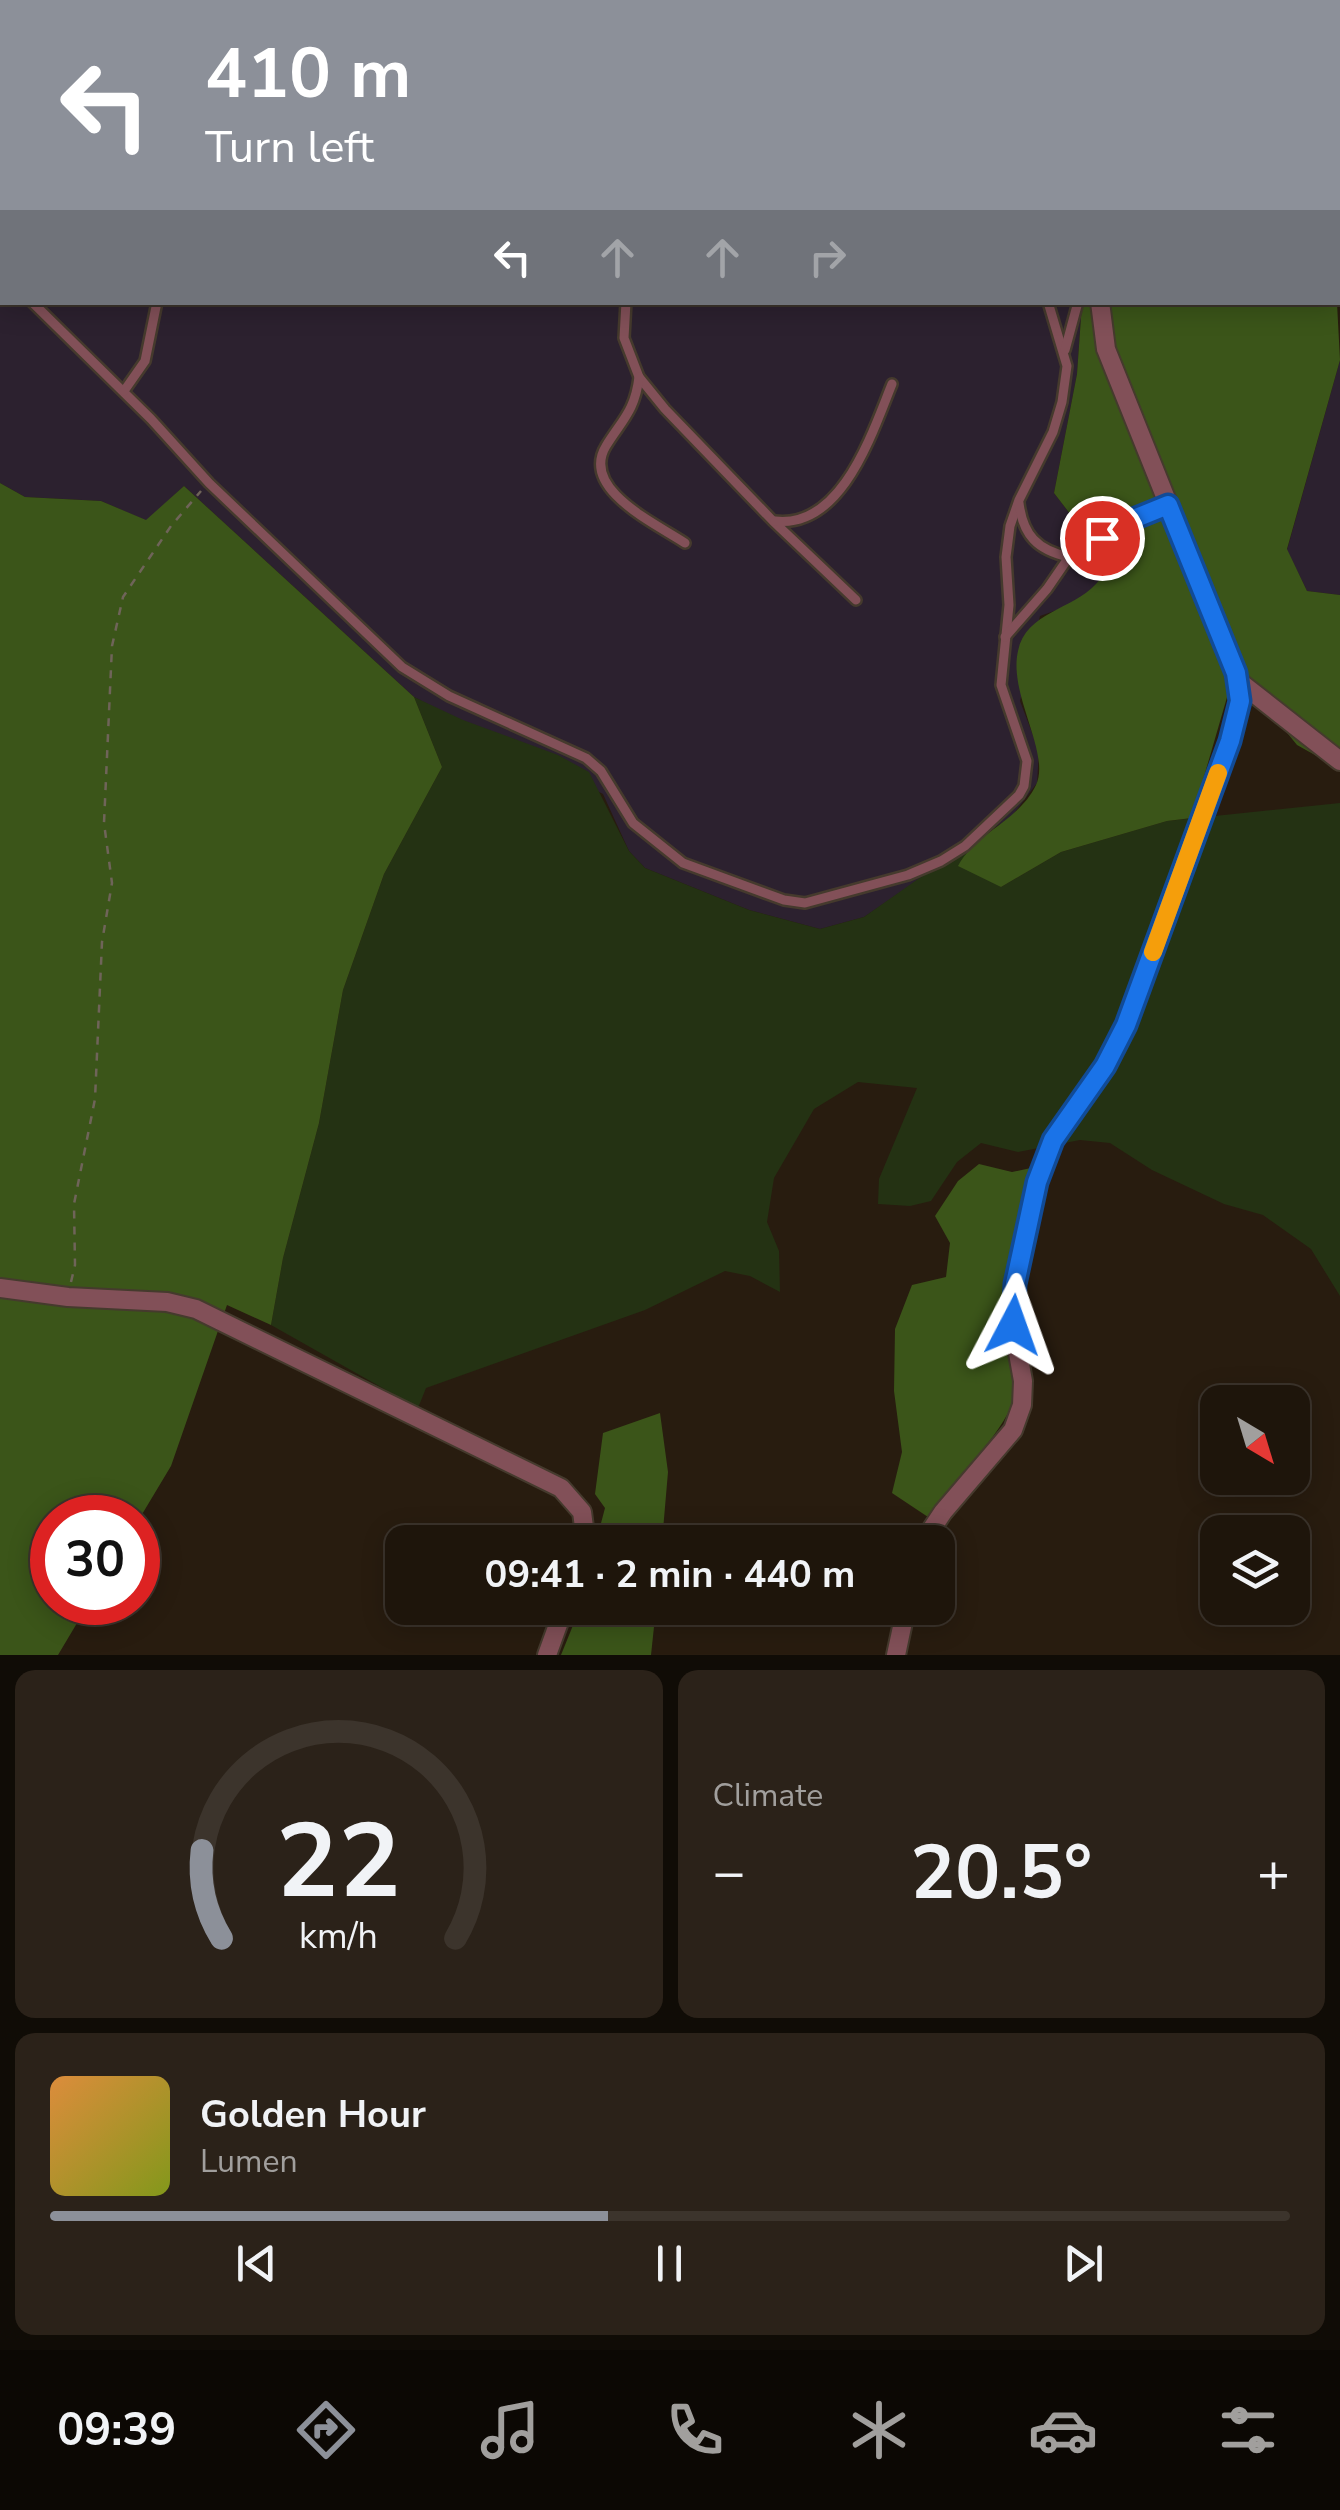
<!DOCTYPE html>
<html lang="en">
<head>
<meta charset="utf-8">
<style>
	body { margin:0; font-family:"Nunito Sans",sans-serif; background:#2b2219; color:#f1f3f6; height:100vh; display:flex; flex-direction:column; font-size:38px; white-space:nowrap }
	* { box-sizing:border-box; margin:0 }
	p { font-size:32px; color:#a19f9d }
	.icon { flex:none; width:55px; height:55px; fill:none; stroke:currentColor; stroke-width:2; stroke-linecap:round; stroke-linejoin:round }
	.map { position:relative; height:1655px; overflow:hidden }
	.panel { display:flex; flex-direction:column; gap:15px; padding:15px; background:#100c06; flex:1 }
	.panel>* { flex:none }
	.guide { position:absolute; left:0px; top:0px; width:1340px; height:305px; box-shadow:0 5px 25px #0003,0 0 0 2px #3c342c; background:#8c9099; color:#fff; overflow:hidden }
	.needle { width:65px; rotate:142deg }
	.fabs { position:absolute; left:1200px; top:1385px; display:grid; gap:20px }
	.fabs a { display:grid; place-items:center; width:110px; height:110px; border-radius:20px; background:#1e150b; box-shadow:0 5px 25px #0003,0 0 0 2px #3c342c; font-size:50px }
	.speed { position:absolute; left:30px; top:1495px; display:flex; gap:20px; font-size:50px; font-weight:700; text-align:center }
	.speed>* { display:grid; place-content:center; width:130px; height:130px; border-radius:50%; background:#1e150b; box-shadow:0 5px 25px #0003,0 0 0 2px #3c342c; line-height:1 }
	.speed .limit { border:15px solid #d22; background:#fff; color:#111 }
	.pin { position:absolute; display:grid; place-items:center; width:85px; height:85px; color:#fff; margin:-42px; border:5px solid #fff; border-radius:50%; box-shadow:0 2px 10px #0007 }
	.me { position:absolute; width:110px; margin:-55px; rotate:4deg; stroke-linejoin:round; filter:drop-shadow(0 0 8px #0008) }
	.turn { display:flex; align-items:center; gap:35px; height:210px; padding:0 40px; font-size:45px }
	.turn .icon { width:130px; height:130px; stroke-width:2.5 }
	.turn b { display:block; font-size:70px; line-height:85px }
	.lanes { display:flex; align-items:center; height:95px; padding:0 40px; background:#0003; justify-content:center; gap:50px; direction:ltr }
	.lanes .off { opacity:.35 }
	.big { font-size:75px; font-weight:700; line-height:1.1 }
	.panel .card { flex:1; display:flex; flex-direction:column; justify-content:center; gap:15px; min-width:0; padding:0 35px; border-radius:20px; background:#2b2219 }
	.panel .dial { align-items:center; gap:0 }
	.dial svg { height:260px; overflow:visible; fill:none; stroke:#3c342c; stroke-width:7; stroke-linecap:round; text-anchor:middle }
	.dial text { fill:#f1f3f6; stroke:none }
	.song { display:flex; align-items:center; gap:30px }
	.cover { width:120px; height:120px; border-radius:15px; background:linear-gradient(135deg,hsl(30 70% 55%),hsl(70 70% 35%)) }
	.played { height:10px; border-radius:5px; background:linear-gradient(90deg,#8c9099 45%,#3c342c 45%) }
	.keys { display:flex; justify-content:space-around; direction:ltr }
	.heat { display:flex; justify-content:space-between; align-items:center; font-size:55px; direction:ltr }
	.panel .tiles { flex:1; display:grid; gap:15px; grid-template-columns:1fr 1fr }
	.card:last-child { grid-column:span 2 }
	.trip { position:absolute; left:385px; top:1525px; width:570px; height:100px; border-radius:20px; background:#1e150b; box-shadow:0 5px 25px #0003,0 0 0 2px #3c342c; font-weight:700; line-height:100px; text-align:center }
	.menu { display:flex; height:160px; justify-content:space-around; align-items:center; background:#0c0804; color:#a19f9d }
	.menu .icon { width:70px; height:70px }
	.menu .on { color:#8c9099 }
	.menu b { font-size:45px; color:#f1f3f6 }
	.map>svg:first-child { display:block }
	.industrial { fill:#2c212f }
	.green { fill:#243213 }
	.forest { fill:#3b5519 }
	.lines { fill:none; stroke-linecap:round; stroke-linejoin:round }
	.service-casing { stroke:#453a2d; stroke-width:14 }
	.minor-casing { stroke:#453a2d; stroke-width:22 }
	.path { stroke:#6f6459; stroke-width:2.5; stroke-dasharray:8 8; stroke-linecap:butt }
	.service { stroke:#825058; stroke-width:9 }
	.minor { stroke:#825058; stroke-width:18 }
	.route-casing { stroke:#114b97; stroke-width:25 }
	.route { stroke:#1a73e8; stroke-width:18 }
	.slow { stroke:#f59e0b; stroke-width:18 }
</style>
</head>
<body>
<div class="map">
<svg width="1340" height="1655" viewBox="0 0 1340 1655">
	<rect width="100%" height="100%" fill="#281c0f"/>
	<g class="industrial">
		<polygon points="0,0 878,2 2,2 2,302 1082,303 1077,374 1054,493 1074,519 1099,525 1120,545 1099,582 1074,604 1040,616 1020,701 1039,751 1037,783 1012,816 864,917 820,929 749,910 645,868 629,851 603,794 414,697 184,486 147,521 101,501 25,497 0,483"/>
		<polygon points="1340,360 1340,595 1307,591 1287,550"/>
	</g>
	<polygon class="green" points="414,697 463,720 558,755 589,772 629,851 645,868 749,910 820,929 864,917 918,879 967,849 1001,887 1061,852 1167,821 1340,803 1340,1296 1311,1249 1263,1215 1224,1204 1152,1170 1110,1143 1080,1140 1018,1152 981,1143 957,1162 931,1201 910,1206 878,1204 879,1179 917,1088 858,1082 814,1109 774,1178 767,1222 779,1251 780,1292 750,1276 725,1271 645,1310 426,1388 418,1408 271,1325 283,1258 319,1123 343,990 384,874 442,767"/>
	<g class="forest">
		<polygon points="872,0 1340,0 1338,300 1338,2"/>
		<path d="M 1082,303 L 1337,303 L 1340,360 L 1287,549 L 1307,591 L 1340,595 L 1340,769 L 1297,745 L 1262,702 L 1230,687 L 1192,818 L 1167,821 L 1061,852 L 1001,887 L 958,866 C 976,832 1019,821 1036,785 C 1051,753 1008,694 1018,651 C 1026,612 1072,610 1096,584 C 1106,574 1112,558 1119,545 L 1099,525 L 1074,519 L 1054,493 L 1077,374 Z"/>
		<polygon points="0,483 25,497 101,501 146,520 184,486 414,697 442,767 384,874 343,990 319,1123 283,1258 271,1325 227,1305 171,1466 138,1521 138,1518 52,1518 52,1602 89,1603 58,1655 0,1655"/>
		<path d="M 979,1164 L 1012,1172 L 1040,1166 L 1028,1199 L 1016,1396 C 998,1443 955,1475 928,1517 L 892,1493 L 902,1452 L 894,1391 L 895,1329 L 912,1285 L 946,1277 L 950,1243 L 935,1216 L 958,1181 Z"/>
		<polygon points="660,1413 668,1472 662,1542 596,1542 605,1508 595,1494 603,1433"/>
		<polygon points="580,1608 656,1608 651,1655 561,1655"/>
	</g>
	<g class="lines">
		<g class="service-casing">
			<g id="service">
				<polyline points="846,0 849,2"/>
				<polyline points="80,2 80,0"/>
				<polyline points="677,2 677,0"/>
				<polyline points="32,302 151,419 209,483 402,667 449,696 586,758 601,771 633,823 683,863 784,900 805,903 908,875 941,861 965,846 1019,795 1024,786 1027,761 1001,685 1009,605 1006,557 1010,526 1019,500 1053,432 1062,402 1067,366 1048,302"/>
				<polyline points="626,302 624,338 639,377 665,409 773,521 856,600"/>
				<polyline points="1065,350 1078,302"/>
				<path d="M 639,377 C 635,411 622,420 606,446 C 580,489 655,523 685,543"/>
				<polyline points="124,391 145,361 157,302"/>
				<path d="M 1019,503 C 1023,535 1037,550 1069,557 L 1136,517 L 1168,505"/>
				<path d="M 775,521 C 842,529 872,433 892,384"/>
				<polyline points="1005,637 1047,589 1069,557"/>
			</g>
		</g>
		<g class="minor-casing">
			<g id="minor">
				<polyline points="980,0 982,2"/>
				<polyline points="1237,680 1340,761"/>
				<polyline points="0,1288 68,1297 167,1302 196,1309 561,1488 582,1512 586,1542"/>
				<polyline points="923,1542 943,1512 1013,1430 1022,1405 1023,1381 1013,1325 1015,1284 1037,1183 1053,1140 1105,1066 1126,1025 1230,741 1239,701 1236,673 1106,349 1100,302"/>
				<polyline points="547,1655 564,1608"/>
				<polyline points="896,1655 906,1608"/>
			</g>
		</g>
		<polyline class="path" points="71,1282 75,1265 74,1204 95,1099 102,942 112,883 104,823 112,646 123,597 171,526 201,491"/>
		<use href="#service" class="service"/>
		<use href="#minor" class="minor"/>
	</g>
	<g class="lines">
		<g class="route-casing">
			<polyline id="route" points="1013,1325 1015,1284 1037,1182 1053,1140 1105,1066 1126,1025 1230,741 1240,701 1236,673 1168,505 1136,518 1102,538"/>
		</g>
		<use href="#route" class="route"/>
		<polyline class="slow" points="1153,952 1218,773"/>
	</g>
</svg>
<div class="fabs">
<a><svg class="needle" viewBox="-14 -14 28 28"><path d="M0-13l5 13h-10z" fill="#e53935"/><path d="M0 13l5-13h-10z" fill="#a19f9d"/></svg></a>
<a><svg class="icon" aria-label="layers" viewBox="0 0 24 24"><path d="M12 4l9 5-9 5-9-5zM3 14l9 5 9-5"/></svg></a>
</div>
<div class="speed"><div class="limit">30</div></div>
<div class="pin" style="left:1102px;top:538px;background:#d93025"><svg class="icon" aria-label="arrive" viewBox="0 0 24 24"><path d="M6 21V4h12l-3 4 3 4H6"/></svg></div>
<svg class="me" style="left:1013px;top:1325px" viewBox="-20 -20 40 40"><path d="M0-17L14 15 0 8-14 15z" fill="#1a73e8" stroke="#fff" stroke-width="4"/></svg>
<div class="trip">09:41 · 2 min · 440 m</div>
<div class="guide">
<div class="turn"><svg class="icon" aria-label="left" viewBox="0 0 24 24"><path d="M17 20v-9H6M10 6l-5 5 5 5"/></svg><div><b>410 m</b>Turn left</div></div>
<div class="lanes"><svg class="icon" aria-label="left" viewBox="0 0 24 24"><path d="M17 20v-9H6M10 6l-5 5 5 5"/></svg><svg class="icon off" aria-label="ahead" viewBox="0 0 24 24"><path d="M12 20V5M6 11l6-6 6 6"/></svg><svg class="icon off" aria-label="ahead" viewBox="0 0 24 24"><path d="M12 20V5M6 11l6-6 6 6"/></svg><svg class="icon off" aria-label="right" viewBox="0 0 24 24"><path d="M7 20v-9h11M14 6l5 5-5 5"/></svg></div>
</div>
</div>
<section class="panel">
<div class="tiles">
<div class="card dial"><svg viewBox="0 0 100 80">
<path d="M14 69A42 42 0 1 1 86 69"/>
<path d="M14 69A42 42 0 0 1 8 42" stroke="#8c9099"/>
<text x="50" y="56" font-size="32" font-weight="700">22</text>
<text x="50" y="72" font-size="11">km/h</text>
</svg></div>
<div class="card"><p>Climate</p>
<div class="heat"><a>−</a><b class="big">20.5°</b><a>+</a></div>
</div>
<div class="card">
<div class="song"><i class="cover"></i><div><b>Golden Hour</b><p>Lumen</p></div></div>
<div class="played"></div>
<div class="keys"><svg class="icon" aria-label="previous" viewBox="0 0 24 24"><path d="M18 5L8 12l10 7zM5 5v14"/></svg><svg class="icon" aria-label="pause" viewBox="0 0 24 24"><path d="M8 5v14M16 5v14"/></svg><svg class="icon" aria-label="next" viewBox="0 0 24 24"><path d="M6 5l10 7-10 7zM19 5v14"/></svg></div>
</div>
</div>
</section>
<nav class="menu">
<b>09:39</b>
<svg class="icon on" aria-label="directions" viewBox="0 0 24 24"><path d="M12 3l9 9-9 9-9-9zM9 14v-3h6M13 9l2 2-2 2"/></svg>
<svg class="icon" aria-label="music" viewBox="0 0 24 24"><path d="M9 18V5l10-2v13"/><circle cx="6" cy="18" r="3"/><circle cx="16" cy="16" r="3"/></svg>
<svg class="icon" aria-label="phone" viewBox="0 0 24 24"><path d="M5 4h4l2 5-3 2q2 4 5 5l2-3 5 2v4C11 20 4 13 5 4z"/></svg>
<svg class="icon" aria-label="climate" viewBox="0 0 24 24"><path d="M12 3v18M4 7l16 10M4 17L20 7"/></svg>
<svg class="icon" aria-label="car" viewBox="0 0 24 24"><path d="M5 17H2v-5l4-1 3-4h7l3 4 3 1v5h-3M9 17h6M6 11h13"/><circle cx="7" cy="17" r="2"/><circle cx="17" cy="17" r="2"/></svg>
<svg class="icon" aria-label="filters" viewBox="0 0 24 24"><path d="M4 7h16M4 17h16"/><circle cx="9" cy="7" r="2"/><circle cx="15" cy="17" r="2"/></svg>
</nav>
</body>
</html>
